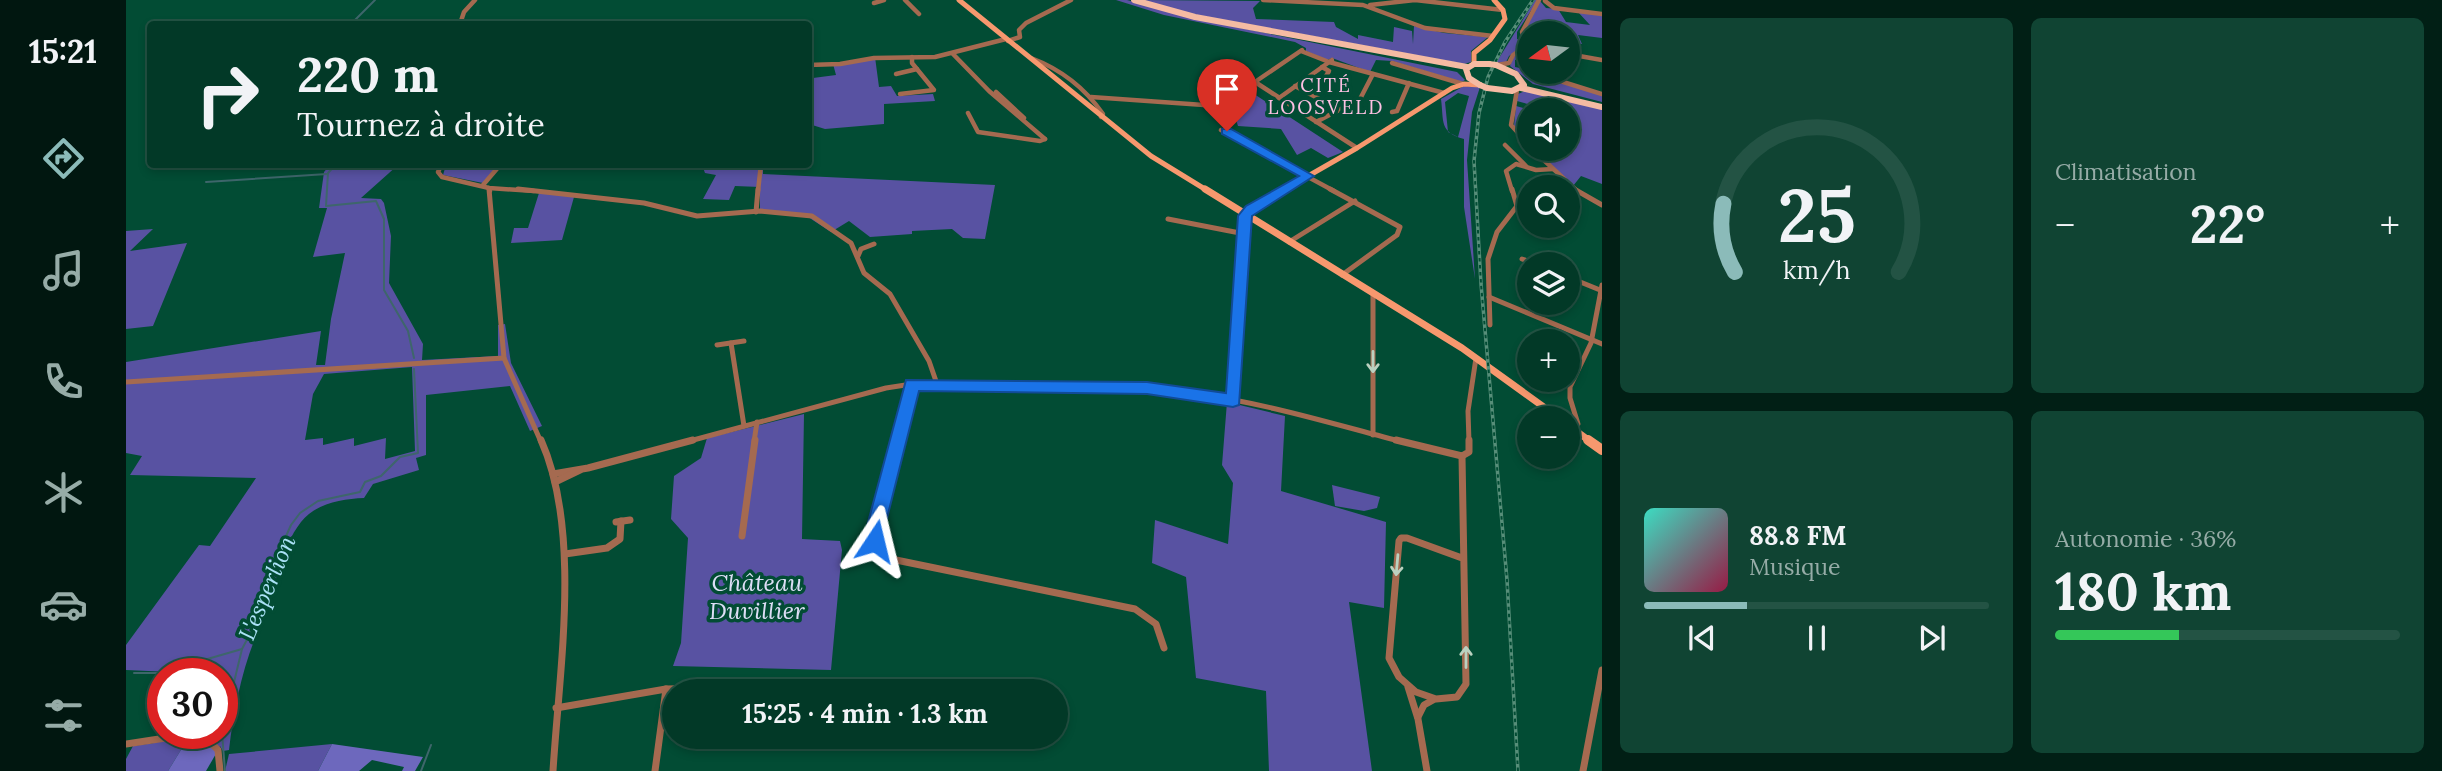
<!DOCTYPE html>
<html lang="fr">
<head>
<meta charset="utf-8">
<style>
	body { margin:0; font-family:Lora,serif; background:#104433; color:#f1f3f6; height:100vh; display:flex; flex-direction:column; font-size:26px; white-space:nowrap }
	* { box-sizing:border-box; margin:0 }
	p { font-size:23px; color:#96aca7 }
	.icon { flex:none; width:38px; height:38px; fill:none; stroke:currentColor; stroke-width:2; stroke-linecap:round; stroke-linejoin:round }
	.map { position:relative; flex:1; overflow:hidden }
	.panel { display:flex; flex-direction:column; gap:18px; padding:18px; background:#011f15; width:840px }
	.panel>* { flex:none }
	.banner { position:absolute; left:21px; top:21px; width:665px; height:147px; border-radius:7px; box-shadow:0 4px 10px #0003,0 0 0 2px #235344; background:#023927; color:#f1f3f6; overflow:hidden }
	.needle { width:46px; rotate:255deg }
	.controls { position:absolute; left:1391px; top:21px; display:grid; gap:14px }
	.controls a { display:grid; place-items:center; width:63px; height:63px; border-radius:50%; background:#023927; box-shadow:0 4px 10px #0003,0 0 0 2px #235344; font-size:35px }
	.speed { position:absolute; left:21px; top:658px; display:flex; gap:14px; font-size:35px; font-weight:700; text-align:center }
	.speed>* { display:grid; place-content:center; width:91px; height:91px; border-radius:50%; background:#023927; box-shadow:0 4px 10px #0003,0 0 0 2px #235344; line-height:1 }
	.speed .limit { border:10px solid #d22; background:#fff; color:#111 }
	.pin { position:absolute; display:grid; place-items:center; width:60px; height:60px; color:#fff; margin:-72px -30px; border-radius:50% 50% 50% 0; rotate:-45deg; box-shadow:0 0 7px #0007 }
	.pin .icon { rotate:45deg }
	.me { position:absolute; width:77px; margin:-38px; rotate:10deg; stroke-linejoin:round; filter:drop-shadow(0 0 5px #0008) }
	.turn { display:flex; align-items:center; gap:24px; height:147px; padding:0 35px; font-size:32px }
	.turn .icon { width:91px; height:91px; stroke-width:2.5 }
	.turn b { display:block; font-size:49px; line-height:60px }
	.big { font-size:52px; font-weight:800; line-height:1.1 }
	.panel .widget { flex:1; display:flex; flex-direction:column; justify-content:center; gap:10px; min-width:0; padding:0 24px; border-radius:10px; background:#104433 }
	.panel .dial { align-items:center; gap:0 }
	.dial svg { height:182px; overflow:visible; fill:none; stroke:#235344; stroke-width:7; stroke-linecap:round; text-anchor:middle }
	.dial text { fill:#f1f3f6; stroke:none }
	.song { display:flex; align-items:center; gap:21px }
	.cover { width:84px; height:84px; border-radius:10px; background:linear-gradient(135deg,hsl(170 70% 55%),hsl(340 70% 35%)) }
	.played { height:7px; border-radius:4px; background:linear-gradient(90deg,#8bbbb9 30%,#235344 30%) }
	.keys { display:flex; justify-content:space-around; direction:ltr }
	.heat { display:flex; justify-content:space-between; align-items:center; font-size:38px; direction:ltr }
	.charge { height:10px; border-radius:5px; background:linear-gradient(90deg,#34c759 36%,#235344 0) }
	.panel .tiles { flex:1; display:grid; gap:18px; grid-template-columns:repeat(2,1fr) }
	.trip { position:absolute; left:536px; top:679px; width:406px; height:70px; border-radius:35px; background:#023927; box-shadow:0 4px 10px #0003,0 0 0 2px #235344; font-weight:800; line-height:70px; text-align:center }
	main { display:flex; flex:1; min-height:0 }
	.dock { display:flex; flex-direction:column; width:126px; justify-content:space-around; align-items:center; background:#011710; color:#96aca7 }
	.dock .icon { width:49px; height:49px }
	.dock .active { color:#8bbbb9 }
	.dock b { font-size:32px; color:#f1f3f6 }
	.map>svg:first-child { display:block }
	.green { fill:#5852a2; fill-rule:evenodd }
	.forest { fill:#6d68bd }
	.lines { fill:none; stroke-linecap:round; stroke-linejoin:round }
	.stream { stroke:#3e666b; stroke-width:2 }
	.minor-far2 { stroke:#a56a50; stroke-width:4.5 }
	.minor-far1 { stroke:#a56a50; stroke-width:5 }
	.minor { stroke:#a56a50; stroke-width:7 }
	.major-far2 { stroke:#f7986e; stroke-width:5 }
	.major-far1 { stroke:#f7986e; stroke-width:7 }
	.major { stroke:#f7986e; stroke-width:10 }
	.highway { stroke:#f5bba3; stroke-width:6 }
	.rail-casing { stroke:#578e79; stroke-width:3.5 }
	.rail { stroke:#024c34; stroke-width:2; stroke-dasharray:3.5; stroke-linecap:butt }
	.highway-bridge { stroke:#f5bba3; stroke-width:6 }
	.oneway { stroke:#bbd1c0 }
	.route { fill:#1a73e8; stroke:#114b97; stroke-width:2 }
	.labels { text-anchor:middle; stroke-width:7; stroke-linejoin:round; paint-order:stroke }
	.far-neighbourhood-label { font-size:19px; letter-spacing:2px; fill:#fdc1e3; stroke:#024c34 }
	.water-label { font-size:23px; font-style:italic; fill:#abe2f7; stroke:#024c34 }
	.near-park-label { font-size:24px; font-style:italic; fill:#dddef6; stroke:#024c34 }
</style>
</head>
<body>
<main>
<nav class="dock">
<b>15:21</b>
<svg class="icon active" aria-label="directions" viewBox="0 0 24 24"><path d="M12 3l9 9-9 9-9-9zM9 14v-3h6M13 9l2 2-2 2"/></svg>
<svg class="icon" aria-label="music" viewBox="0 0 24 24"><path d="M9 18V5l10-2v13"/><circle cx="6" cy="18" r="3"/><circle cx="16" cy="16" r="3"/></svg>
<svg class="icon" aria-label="phone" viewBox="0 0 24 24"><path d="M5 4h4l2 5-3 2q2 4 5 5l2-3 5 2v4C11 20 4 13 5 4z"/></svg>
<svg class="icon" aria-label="climate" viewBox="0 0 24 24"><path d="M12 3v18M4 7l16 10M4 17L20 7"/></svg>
<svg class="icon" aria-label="car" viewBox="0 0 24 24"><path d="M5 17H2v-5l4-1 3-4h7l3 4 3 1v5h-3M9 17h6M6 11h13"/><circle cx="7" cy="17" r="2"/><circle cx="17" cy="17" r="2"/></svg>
<svg class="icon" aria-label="filters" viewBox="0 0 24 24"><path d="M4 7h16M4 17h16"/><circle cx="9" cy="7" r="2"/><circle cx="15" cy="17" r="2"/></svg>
</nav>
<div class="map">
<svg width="1476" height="771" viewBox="0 0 1476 771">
	<rect width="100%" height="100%" fill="#024c34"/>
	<g class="green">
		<polygon points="990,0 1001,0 1061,17 1331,72 1339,80 1336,82 1266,61 1250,60 1244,72 1206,58 1201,60 1180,51 1180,48 1169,42 1038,15"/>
		<polygon points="1015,0 1134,1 1127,8 1130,19 1208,22 1210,27 1232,39 1232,35 1267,42 1268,27 1286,31 1287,44 1288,26 1318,33 1362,37 1345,51 1345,62 1338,64 1066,14"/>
		<polygon points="1409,0 1412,0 1391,32 1391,39 1397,40 1397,46 1383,56 1380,62 1370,63"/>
		<polygon points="1414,1 1420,8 1432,9 1440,22 1464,25 1452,12 1476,15 1476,38 1452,35 1456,44 1442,43 1442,33 1407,33 1409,30 1399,27"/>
		<polygon points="1403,48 1402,55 1389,60 1389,67 1413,72 1415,76 1476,94 1476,102 1407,84 1384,66 1387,57"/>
		<polygon points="749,57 753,87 765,86 771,96 807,94 809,101 758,104 758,124 699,129 683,124 682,85 685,85 687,78 710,75 707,64"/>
		<path d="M 1338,86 L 1354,87 L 1346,112 L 1341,160 L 1349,279 L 1338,207 L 1338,139 C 1313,132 1318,122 1315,99 ZM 1332,93 L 1343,96 L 1332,137 L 1322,132 L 1319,102 Z"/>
		<polygon points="1122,90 1217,152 1202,158 1185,148 1171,155 1155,129 1112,126 1101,92"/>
		<polygon points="1399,91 1476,109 1476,184 1455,176 1447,186 1409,149 1442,149 1442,110 1404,110 1403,144 1388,126 1390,106 1404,110 1405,105 1391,101 1392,94"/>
		<path d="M 204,165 L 272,165 L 235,198 L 255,199 L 258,203 L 265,236 L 263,283 L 297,344 L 296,360 L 372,356 L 372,325 L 379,324 L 385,363 L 416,426 L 404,431 L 384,386 L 300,395 L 300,455 L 290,458 L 293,470 L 247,484 L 238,498 C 216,499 190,503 175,522 C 154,549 150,586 139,617 C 136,625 131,633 128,641 C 115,674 107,715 103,750 L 97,751 L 94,746 L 91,752 L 61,740 L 42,771 L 0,771 L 0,759 L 7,746 L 28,743 L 37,728 L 37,733 L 96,733 L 96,674 L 79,674 L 80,671 L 68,673 L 69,666 L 45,672 L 0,670 L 0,645 L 73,545 L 84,546 L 130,478 L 4,475 L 16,456 L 0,453 L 0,362 L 195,331 L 190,365 L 199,365 L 205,319 L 219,253 L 187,257 L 201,208 L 193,208 L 198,172 ZM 286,367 L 289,451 L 259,459 L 260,438 L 228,446 L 228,438 L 197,445 L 197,438 L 179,440 L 187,394 L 198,374 Z"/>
		<polygon points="320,165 372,165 357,183 317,175"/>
		<polygon points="576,165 637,165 637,174 869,185 859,239 837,238 826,229 786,231 786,234 744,237 723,221 705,232 679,215 634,210 634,187 609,186 603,200 577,199 590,175 579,173"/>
		<polygon points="413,193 448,197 436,240 385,243 388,228 402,228"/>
		<polygon points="27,229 4,251 61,243 27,326 0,329 0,231"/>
		<polygon points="1101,402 1159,416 1155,491 1260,522 1258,608 1223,602 1246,771 1143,771 1140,691 1070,678 1060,577 1026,563 1029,520 1102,544 1107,483 1096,465"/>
		<polygon points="678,414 676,539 714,541 716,550 705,670 547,666 555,643 562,538 545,519 548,476 575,458 581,438"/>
		<polygon points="1206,485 1254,497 1251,508 1238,511 1209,506"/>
		<polygon points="206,744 192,771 99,771 103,754"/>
	</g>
	<g class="forest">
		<polygon points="61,740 83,745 91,752 80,771 42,771"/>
		<polygon points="206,744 297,757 289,771 276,771 278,767 246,760 233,771 192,771"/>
	</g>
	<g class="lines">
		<g class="stream">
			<polyline points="229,24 228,21 249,0"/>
			<polyline points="210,164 202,173 200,206 250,201 258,219 258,290 282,331 288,358"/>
			<polyline points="80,182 201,174"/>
			<polyline points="8,673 33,673 116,649 134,615 152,554 165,525 174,513 192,501 234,492 239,482 255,476 274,457 292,453 288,369"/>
			<polyline points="96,732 116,649"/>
			<polyline points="96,733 99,771"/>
			<polyline points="295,771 305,745"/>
		</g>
		<g class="minor-far2">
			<polyline points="779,0 793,14"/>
			<polyline points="1137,0 1237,5 1299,28 1367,36"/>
			<polyline points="1419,1 1428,8 1476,14"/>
			<polyline points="748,3 758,0"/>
			<polyline points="1244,5 1289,0 1377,10"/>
			<polyline points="334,24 338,12 349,0"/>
			<polyline points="882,41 894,37 893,30 900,23 945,0"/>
			<polyline points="1400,46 1396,32 1413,0"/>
			<polyline points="1175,51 1203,62 1318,93"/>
			<polyline points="827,54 863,91 919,139"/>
			<polyline points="1442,54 1476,60"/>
			<path d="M 905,58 C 934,69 959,88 977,114 L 975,117"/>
			<polyline points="1266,63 1337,84"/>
			<polyline points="682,65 714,64 748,58 809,57 880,39"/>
			<polyline points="1371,65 1383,63 1387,55 1400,46"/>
			<polyline points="770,74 791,69"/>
			<polyline points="1418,76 1476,94"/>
			<polyline points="1180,79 1196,83 1203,71 1196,67"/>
			<polyline points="1129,82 1231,148"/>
			<polyline points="1123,86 1176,50"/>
			<polyline points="1169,86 1214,110"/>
			<polyline points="1391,90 1385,125 1404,146"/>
			<polyline points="870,92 898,118"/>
			<polyline points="774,94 808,90 786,63 786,57"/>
			<polyline points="965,97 1106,107"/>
			<polyline points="1153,98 1206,60"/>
			<polyline points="1266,112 1271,111 1283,83"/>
			<polyline points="842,113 852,132 914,141 919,139"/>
			<polyline points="1190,122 1234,99 1247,74"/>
			<polyline points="1095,130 1208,191"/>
			<polyline points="1379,145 1400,166"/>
			<polyline points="1406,149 1451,191"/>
			<polyline points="316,164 312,172 316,177 363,188 408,191"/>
			<polyline points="357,185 375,164"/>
			<polyline points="363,188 364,191"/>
			<polyline points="632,191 635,164"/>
			<polyline points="1386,191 1380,171 1390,164 1410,170 1427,169"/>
		</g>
		<g class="minor-far1">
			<polyline points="363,189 378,358 415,442"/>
			<polyline points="392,189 518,203 571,216 634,211 686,216 725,243 738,273 764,294 803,361 811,384"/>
			<polyline points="1204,189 1274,227 1271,235 1216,275"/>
			<polyline points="1448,189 1476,205"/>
			<polyline points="1391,206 1397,204 1403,196"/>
			<polyline points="630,212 632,189"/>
			<polyline points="1042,219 1119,234"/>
			<polyline points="1163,242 1229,201"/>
			<polyline points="732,256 735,249 748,244"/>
			<polyline points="1396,259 1410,264"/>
			<polyline points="1442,277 1474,290"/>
			<polyline points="1247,293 1247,435"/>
			<polyline points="1363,297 1476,344"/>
			<polyline points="1364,325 1362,259 1371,232 1391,206 1386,189"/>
			<polyline points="605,343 618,426"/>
			<polyline points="591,345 618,341"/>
			<polyline points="0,382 378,358"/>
			<polyline points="1107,400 1119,216"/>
			<polyline points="1448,429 1452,424 1444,398 1444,387 1465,343 1476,285"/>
			<path d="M 560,442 L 760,388 L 786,384 C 878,386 973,381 1064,393 C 1136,402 1207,424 1277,442"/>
			<polyline points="628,442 631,422"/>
			<polyline points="771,442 786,384"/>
			<polyline points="1343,442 1342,411 1350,358"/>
		</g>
		<g class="minor">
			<path d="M 415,440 C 456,532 433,671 427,771"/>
			<polyline points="772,440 749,530 753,549 770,560 1009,609 1030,624 1038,648"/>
			<polyline points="1270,440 1336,456"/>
			<polyline points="1336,456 1343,452 1343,440"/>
			<polyline points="1336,456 1340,684 1331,697 1310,699 1290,692 1273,677 1263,658 1273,541 1275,538 1281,538 1336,558"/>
			<polyline points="427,474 462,468 567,440"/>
			<polyline points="429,482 454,470"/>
			<polyline points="490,522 504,520"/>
			<polyline points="616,536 629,440"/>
			<polyline points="439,554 481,548 494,539 495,521"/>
			<polyline points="1282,687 1292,719 1301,771"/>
			<polyline points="430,708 540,689 584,688"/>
			<polyline points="1292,717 1298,705 1307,700"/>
			<polyline points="0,744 46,737 82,740 92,750 94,771"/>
			<polyline points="529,771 540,689"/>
			<polyline points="1457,771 1476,670"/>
		</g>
		<g class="major-far2">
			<polyline points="833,0 1025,156 1082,191"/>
			<polyline points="1348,64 1348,53 1364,40 1379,19 1377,10 1368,0"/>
			<polyline points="1156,191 1231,148 1326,88 1338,84 1354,85"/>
		</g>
		<g class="major-far1">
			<polyline points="1079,189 1336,348 1433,418"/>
			<polyline points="1119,216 1124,209 1159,189"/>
			<polyline points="1442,425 1465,442"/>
		</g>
		<polyline class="major" points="1462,440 1476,450"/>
		<g class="highway">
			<polyline points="1008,0 1069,17 1341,67"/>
			<polyline points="1354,85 1343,78 1340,69 1348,64 1363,64"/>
			<polyline points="1361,88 1386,91 1398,85 1390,74 1370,65"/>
			<polyline points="1395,88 1476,107"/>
		</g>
		<g class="rail-casing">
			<polyline id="rail" points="1392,771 1381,580 1355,284 1348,161 1353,113 1362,77 1379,42 1407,0"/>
		</g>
		<use href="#rail" class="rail"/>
		<g class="highway-bridge">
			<polyline points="1363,64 1370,65"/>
			<polyline points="1354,85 1361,88"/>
		</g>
	</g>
	<defs><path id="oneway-shaft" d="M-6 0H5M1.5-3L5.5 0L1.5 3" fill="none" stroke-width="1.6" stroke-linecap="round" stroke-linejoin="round" transform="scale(1.75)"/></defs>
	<g class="oneway">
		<use href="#oneway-shaft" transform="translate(1247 362) rotate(90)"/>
		<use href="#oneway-shaft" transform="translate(1271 565) rotate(95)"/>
		<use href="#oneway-shaft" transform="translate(1340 657) rotate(-90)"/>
	</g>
	<polygon class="route" points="1096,129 1105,129 1188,176 1126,216 1113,405 1107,407 1021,394 793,391 758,530 756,547 749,549 743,547 740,530 780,380 1021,382 1100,393 1112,216 1120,206 1173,176 1096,134"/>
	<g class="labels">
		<g class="far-neighbourhood-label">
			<text x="1200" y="92">CITÉ<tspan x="1200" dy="22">LOOSVELD</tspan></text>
		</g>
		<g class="water-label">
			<text transform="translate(141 588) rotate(-67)" y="8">L'esperlion</text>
		</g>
		<g class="near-park-label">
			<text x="631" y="591">Château<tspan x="631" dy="28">Duvillier</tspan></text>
		</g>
	</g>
</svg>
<div class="controls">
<a><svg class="needle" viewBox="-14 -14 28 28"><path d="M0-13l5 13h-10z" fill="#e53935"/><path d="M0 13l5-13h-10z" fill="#96aca7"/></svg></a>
<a><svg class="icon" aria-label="sound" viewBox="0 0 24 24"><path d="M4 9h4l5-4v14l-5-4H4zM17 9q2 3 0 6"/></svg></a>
<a><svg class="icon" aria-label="search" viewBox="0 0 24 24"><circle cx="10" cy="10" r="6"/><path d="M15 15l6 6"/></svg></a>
<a><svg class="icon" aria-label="layers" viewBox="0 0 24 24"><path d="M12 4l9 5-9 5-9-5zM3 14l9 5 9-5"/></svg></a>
<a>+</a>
<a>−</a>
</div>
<div class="speed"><div class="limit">30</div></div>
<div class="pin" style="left:1101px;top:131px;background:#d93025"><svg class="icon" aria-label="arrive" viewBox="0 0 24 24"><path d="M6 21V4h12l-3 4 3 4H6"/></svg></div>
<svg class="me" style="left:749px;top:541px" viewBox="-20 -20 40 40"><path d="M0-17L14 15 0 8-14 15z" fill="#1a73e8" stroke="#fff" stroke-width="4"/></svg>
<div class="trip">15:25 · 4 min · 1.3 km</div>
<div class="banner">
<div class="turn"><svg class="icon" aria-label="right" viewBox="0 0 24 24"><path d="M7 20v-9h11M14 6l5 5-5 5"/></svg><div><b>220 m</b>Tournez à droite</div></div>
</div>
</div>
<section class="panel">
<div class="tiles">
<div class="widget dial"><svg viewBox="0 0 100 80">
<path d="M14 69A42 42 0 1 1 86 69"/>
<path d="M14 69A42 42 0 0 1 9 39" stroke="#8bbbb9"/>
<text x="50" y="56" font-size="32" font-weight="700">25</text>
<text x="50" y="72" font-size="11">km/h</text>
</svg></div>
<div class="widget"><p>Climatisation</p>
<div class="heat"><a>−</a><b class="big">22°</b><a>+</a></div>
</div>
<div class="widget">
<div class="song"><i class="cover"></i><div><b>88.8 FM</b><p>Musique</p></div></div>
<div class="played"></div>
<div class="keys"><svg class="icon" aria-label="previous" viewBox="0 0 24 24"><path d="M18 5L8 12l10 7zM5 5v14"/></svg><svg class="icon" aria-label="pause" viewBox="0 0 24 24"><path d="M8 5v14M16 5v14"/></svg><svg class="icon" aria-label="next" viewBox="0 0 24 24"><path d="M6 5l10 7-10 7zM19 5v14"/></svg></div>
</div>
<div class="widget"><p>Autonomie · 36%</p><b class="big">180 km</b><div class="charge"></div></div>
</div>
</section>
</main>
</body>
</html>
